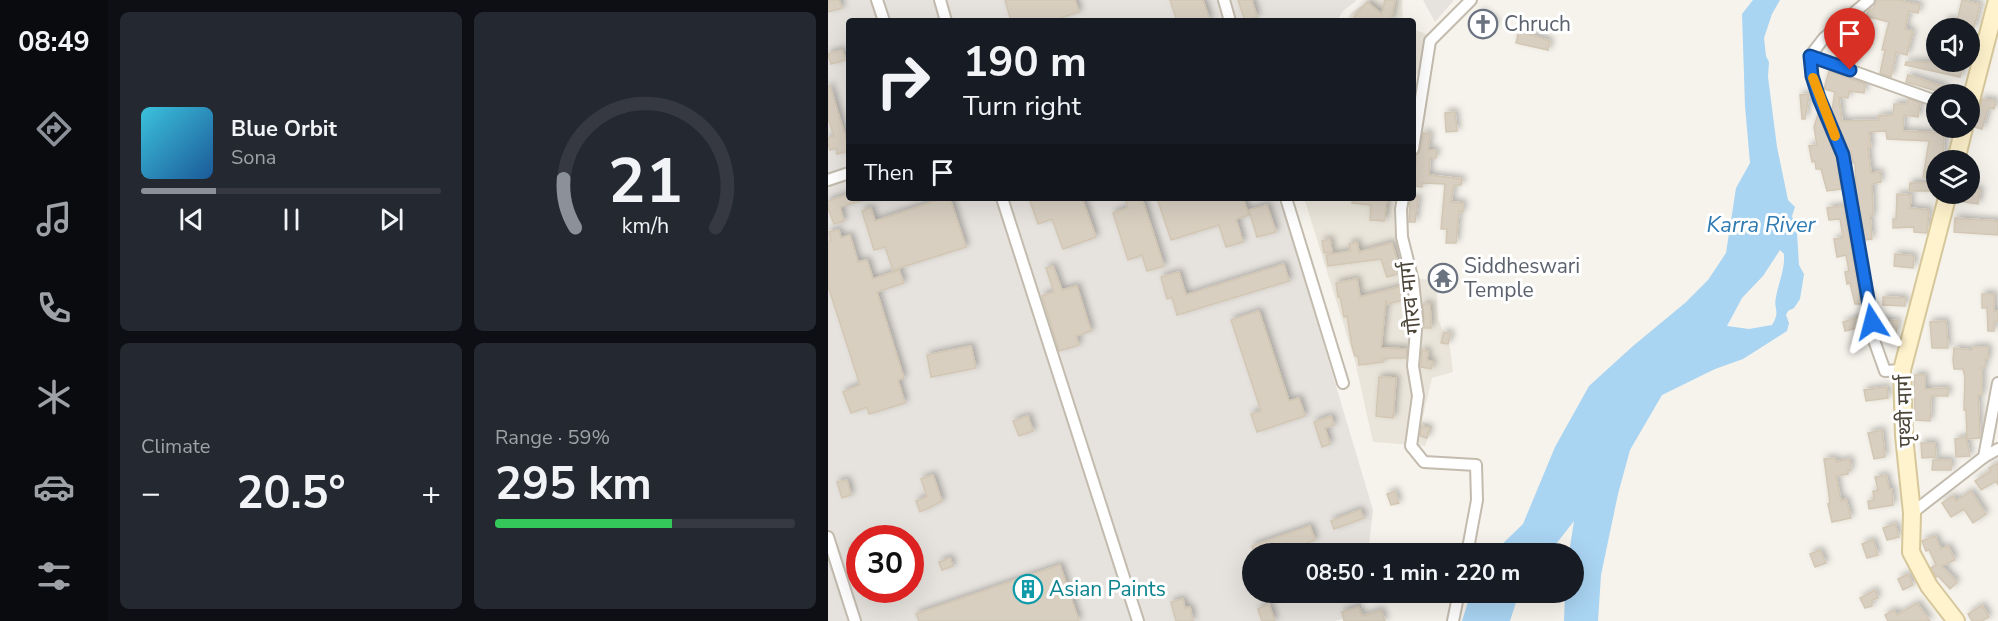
<!DOCTYPE html>
<html lang="en">
<head>
<meta charset="utf-8">
<style>
	body { margin:0; font-family:"Nunito Sans","Noto Sans Devanagari",sans-serif; background:#242831; color:#f1f3f6; height:100vh; display:flex; flex-direction:column; font-size:22px; white-space:nowrap }
	* { box-sizing:border-box; margin:0 }
	p { font-size:20px; color:#9ea1a6 }
	.icon { flex:none; width:33px; height:33px; fill:none; stroke:currentColor; stroke-width:2; stroke-linecap:round; stroke-linejoin:round }
	.map { position:relative; flex:1; overflow:hidden }
	.panel { display:flex; flex-direction:column; gap:12px; padding:12px; background:#0d0f14; width:720px }
	.panel>* { flex:none }
	.hud { position:absolute; left:18px; top:18px; width:570px; height:183px; border-radius:6px; box-shadow:0 6px 24px #0002; background:#171b24; color:#f1f3f6; overflow:hidden }
	.controls { position:absolute; left:1098px; top:18px; display:grid; gap:12px }
	.controls a { display:grid; place-items:center; width:54px; height:54px; border-radius:50%; background:#171b24; box-shadow:0 6px 24px #0002; font-size:30px }
	.speed { position:absolute; left:18px; top:525px; display:flex; gap:12px; font-size:30px; font-weight:700; text-align:center }
	.speed>* { display:grid; place-content:center; width:78px; height:78px; border-radius:50%; background:#171b24; box-shadow:0 6px 24px #0002; line-height:1 }
	.speed .limit { border:9px solid #d22; background:#fff; color:#111 }
	.pin { position:absolute; display:grid; place-items:center; width:51px; height:51px; color:#fff; margin:-62px -26px; border-radius:50% 50% 50% 0; rotate:-45deg; box-shadow:0 0 6px #0007 }
	.pin .icon { rotate:45deg }
	.me { position:absolute; width:66px; margin:-33px; rotate:351deg; stroke-linejoin:round; filter:drop-shadow(0 0 4px #0008) }
	.turn { display:flex; align-items:center; gap:21px; height:126px; padding:0 18px; font-size:27px }
	.turn .icon { width:78px; height:78px; stroke-width:2.5 }
	.turn b { display:block; font-size:42px; line-height:51px }
	.then { display:flex; align-items:center; height:57px; padding:0 18px; background:#0003; gap:12px; font-size:22px }
	.big { font-size:45px; font-weight:700; line-height:1.1 }
	.panel .card { flex:1; display:flex; flex-direction:column; justify-content:center; gap:9px; min-width:0; padding:0 21px; border-radius:9px; background:#242831 }
	.panel .dial { align-items:center; gap:0 }
	.dial svg { height:156px; overflow:visible; fill:none; stroke:#363941; stroke-width:7; stroke-linecap:round; text-anchor:middle }
	.dial text { fill:#f1f3f6; stroke:none }
	.song { display:flex; align-items:center; gap:18px }
	.cover { width:72px; height:72px; border-radius:9px; background:linear-gradient(135deg,hsl(190 70% 55%),hsl(210 70% 35%)) }
	.played { height:6px; border-radius:3px; background:linear-gradient(90deg,#8c9099 25%,#363941 25%) }
	.keys { display:flex; justify-content:space-around; direction:ltr }
	.heat { display:flex; justify-content:space-between; align-items:center; font-size:33px; direction:ltr }
	.charge { height:9px; border-radius:4px; background:linear-gradient(90deg,#34c759 59%,#363941 0) }
	.panel .tiles { flex:1; display:grid; gap:12px; grid-template-columns:repeat(2,1fr) }
	.trip { position:absolute; left:414px; top:543px; width:342px; height:60px; border-radius:30px; background:#171b24; box-shadow:0 6px 24px #0002; font-weight:700; line-height:60px; text-align:center }
	main { display:flex; flex:1; min-height:0 }
	.dock { display:flex; flex-direction:column; width:108px; justify-content:space-around; align-items:center; background:#090b0e; color:#9ea1a6 }
	.dock .icon { width:42px; height:42px }
	.dock .on { color:#8c9099 }
	.dock b { font-size:27px; color:#f1f3f6 }
	.map>svg:first-child { display:block }
	.residential { fill:#eae5da }
	.industrial { fill:#e6e2dd; fill-rule:evenodd }
	.water { fill:#a9d4f2; fill-rule:evenodd }
	.building { fill:#d8cfc1; stroke:#d3c7b4; stroke-width:1.5; filter:url(#shadow) }
	.lines { fill:none; stroke-linecap:round; stroke-linejoin:round }
	.street-casing { stroke:#c2bbae; stroke-width:14 }
	.secondary-casing { stroke:#d6c79b; stroke-width:20 }
	.street { stroke:#fff; stroke-width:10 }
	.secondary { stroke:#fff3cd; stroke-width:16 }
	.route-casing { stroke:#114b97; stroke-width:15 }
	.route { stroke:#1a73e8; stroke-width:10 }
	.slow { stroke:#f59e0b; stroke-width:10 }
	.labels { text-anchor:middle; stroke-width:6; stroke-linejoin:round; paint-order:stroke }
	.worship-label { font-size:21px; fill:#5b616d; stroke:#fff; text-anchor:start }
	.street-label { font-size:21px; fill:#4b4439; stroke:#fff }
	.culture-label { font-size:21px; fill:#0d838f; stroke:#fff; text-anchor:start }
	.water-label { font-size:22px; font-style:italic; fill:#2e7ab2; stroke:#fff }
</style>
</head>
<body>
<main>
<nav class="dock">
<b>08:49</b>
<svg class="icon on" aria-label="directions" viewBox="0 0 24 24"><path d="M12 3l9 9-9 9-9-9zM9 14v-3h6M13 9l2 2-2 2"/></svg>
<svg class="icon" aria-label="music" viewBox="0 0 24 24"><path d="M9 18V5l10-2v13"/><circle cx="6" cy="18" r="3"/><circle cx="16" cy="16" r="3"/></svg>
<svg class="icon" aria-label="phone" viewBox="0 0 24 24"><path d="M5 4h4l2 5-3 2q2 4 5 5l2-3 5 2v4C11 20 4 13 5 4z"/></svg>
<svg class="icon" aria-label="climate" viewBox="0 0 24 24"><path d="M12 3v18M4 7l16 10M4 17L20 7"/></svg>
<svg class="icon" aria-label="car" viewBox="0 0 24 24"><path d="M5 17H2v-5l4-1 3-4h7l3 4 3 1v5h-3M9 17h6M6 11h13"/><circle cx="7" cy="17" r="2"/><circle cx="17" cy="17" r="2"/></svg>
<svg class="icon" aria-label="filters" viewBox="0 0 24 24"><path d="M4 7h16M4 17h16"/><circle cx="9" cy="7" r="2"/><circle cx="15" cy="17" r="2"/></svg>
</nav>
<section class="panel">
<div class="tiles">
<div class="card">
<div class="song"><i class="cover"></i><div><b>Blue Orbit</b><p>Sona</p></div></div>
<div class="played"></div>
<div class="keys"><svg class="icon" aria-label="previous" viewBox="0 0 24 24"><path d="M18 5L8 12l10 7zM5 5v14"/></svg><svg class="icon" aria-label="pause" viewBox="0 0 24 24"><path d="M8 5v14M16 5v14"/></svg><svg class="icon" aria-label="next" viewBox="0 0 24 24"><path d="M6 5l10 7-10 7zM19 5v14"/></svg></div>
</div>
<div class="card dial"><svg viewBox="0 0 100 80">
<path d="M14 69A42 42 0 1 1 86 69"/>
<path d="M14 69A42 42 0 0 1 8 44" stroke="#8c9099"/>
<text x="50" y="56" font-size="32" font-weight="700">21</text>
<text x="50" y="72" font-size="11">km/h</text>
</svg></div>
<div class="card"><p>Climate</p>
<div class="heat"><a>−</a><b class="big">20.5°</b><a>+</a></div>
</div>
<div class="card"><p>Range · 59%</p><b class="big">295 km</b><div class="charge"></div></div>
</div>
</section>
<div class="map">
<svg width="1170" height="621" viewBox="0 0 1170 621">
	<defs>
		<filter id="shadow"><feDropShadow dx="3" dy="-3" stdDeviation="3" flood-color="#0004"/></filter>
	</defs>
	<rect width="100%" height="100%" fill="#f6f3ec"/>
	<g class="residential">
		<polygon points="542,0 574,0 575,21 518,21 523,13"/>
		<polygon points="585,29 598,34 591,75 585,73"/>
		<polygon points="476,198 568,198 566,209 567,238 576,278 608,280 610,319 622,348 625,372 604,378 594,421 604,427 597,446 545,442 527,361"/>
	</g>
	<g class="industrial">
		<path d="M 0,0 L 393,0 L 399,21 L 21,21 L 21,198 L 452,198 L 545,510 L 540,553 L 424,554 L 424,592 L 535,593 L 532,614 L 507,621 L 0,621 ZM 32,538 L 82,538 L 82,590 L 32,590 Z"/>
		<polygon points="402,0 529,0 515,11 509,21 409,21"/>
		<polygon points="595,0 626,0 607,22"/>
	</g>
	<g class="water">
		<path d="M 925,0 L 952,0 L 944,14 L 936,38 L 938,56 L 941,62 L 940,77 L 949,147 L 960,200 L 967,207 L 964,216 L 969,233 L 971,265 L 976,274 L 972,299 L 966,308 L 960,311 L 958,315 L 961,323 L 959,331 L 915,359 L 887,369 L 834,395 L 802,450 L 790,494 L 773,575 L 770,621 L 736,621 L 737,593 L 746,592 L 746,554 L 741,553 L 746,521 L 721,553 L 665,553 L 695,524 L 727,447 L 761,386 L 805,346 L 857,303 L 880,280 L 898,253 L 908,188 L 922,163 L 917,106 L 914,14 ZM 952,250 L 956,254 C 957,270 951,281 948,297 C 945,310 953,310 944,325 L 921,329 L 899,326 L 914,298 L 935,276 Z"/>
		<polygon points="643,592 691,593 682,621 634,621"/>
	</g>
	<g class="building">
		<polygon points="0,0 11,0 14,8 0,12"/>
		<polygon points="177,0 247,0 251,12 223,21 183,21"/>
		<polygon points="342,0 375,0 382,21 349,21"/>
		<polygon points="410,0 424,0 429,17 417,21"/>
		<polygon points="557,0 567,0 563,21 546,19 544,21 523,21 539,2 554,14"/>
		<polygon points="1048,0 1071,0 1092,5 1090,13 1081,11 1077,29 1085,31 1079,55 1068,52 1063,77 1052,73 1057,50 1054,50 1061,22 1037,16 1042,9 1045,10"/>
		<polygon points="1134,0 1152,4 1146,28 1116,28 1119,19 1129,22"/>
		<polygon points="653,12 668,22 658,36 643,26"/>
		<polygon points="691,31 722,41 720,50 688,43"/>
		<polygon points="1018,49 1028,51 1026,64 1008,57 1010,52 1017,54"/>
		<polygon points="14,50 17,60 3,64 0,54"/>
		<polygon points="1078,62 1127,62 1126,65 1135,67 1132,77 1077,65"/>
		<polygon points="1001,71 1037,84 1036,93 1021,91 1020,98 1011,97 1014,121 1051,120 1050,116 1065,115 1066,104 1079,104 1080,99 1082,99 1092,103 1090,117 1076,115 1075,131 1116,133 1115,160 1108,160 1108,178 1095,177 1101,141 1059,139 1058,131 1041,132 1043,148 1040,148 1043,173 1052,172 1053,182 1044,184 1045,216 1042,216 1044,239 1037,240 1028,189 1027,163 1025,163 1023,151 1021,151 1004,110 1007,92 996,89"/>
		<polygon points="1080,75 1117,87 1115,93 1078,82"/>
		<polygon points="0,86 2,86 21,148 21,151 9,154 8,148 2,150 0,143 0,138 6,136 0,118"/>
		<polygon points="981,94 977,119 974,119 972,95"/>
		<polygon points="1154,99 1168,101 1166,109 1160,108 1154,129 1146,127"/>
		<polygon points="627,112 629,131 618,132 617,113"/>
		<polygon points="990,114 1008,157 1013,189 999,191 993,169 988,169 987,161 984,162 981,146 989,145 986,127"/>
		<polygon points="595,133 602,134 600,150 608,150 608,158 602,158 601,175 634,179 633,185 626,185 623,202 635,203 635,212 631,211 628,243 618,243 619,229 613,229 617,184 594,183 594,187 585,186 585,165 588,165 588,156 592,151"/>
		<polygon points="1082,183 1102,183 1102,191 1081,191"/>
		<polygon points="1142,188 1152,190 1150,204 1136,202 1138,194 1142,194"/>
		<polygon points="21,194 21,198 36,198 36,200 12,207 16,221 6,224 0,208 0,201"/>
		<polygon points="1069,194 1083,195 1082,208 1101,210 1099,233 1086,232 1086,227 1065,228 1065,219 1068,219"/>
		<polygon points="116,198 122,198 138,247 65,270 57,247 46,250 34,211 43,208 47,221"/>
		<polygon points="201,198 254,198 268,237 235,249 224,219 210,224"/>
		<polygon points="297,198 314,198 336,266 319,271 314,255 300,260 285,213 300,208"/>
		<polygon points="329,198 415,198 421,215 408,219 415,242 398,247 391,225 343,240"/>
		<polygon points="525,198 559,199 556,221 542,220 543,205 524,203"/>
		<polygon points="582,198 590,198 587,222 581,222"/>
		<polygon points="439,205 448,232 429,237 421,210"/>
		<polygon points="1016,206 1033,304 1027,304 1022,283 1019,284 1017,272 1021,271 1018,255 1009,257 1006,239 1015,238 1012,219 1001,220 999,208"/>
		<polygon points="1127,218 1170,221 1170,235 1126,232"/>
		<polygon points="11,230 13,238 22,235 30,262 39,260 45,279 71,270 76,283 49,292 76,378 70,380 77,403 41,414 39,407 23,413 15,392 32,385 0,286 0,242 3,241 1,232"/>
		<polygon points="502,239 504,252 496,253 494,241"/>
		<polygon points="529,242 531,252 564,243 573,273 559,277 553,259 500,266 498,255 523,251 521,244"/>
		<polygon points="1067,254 1086,256 1085,268 1066,266"/>
		<polygon points="456,264 461,281 349,315 344,297 339,299 333,277 351,272 358,295"/>
		<polygon points="225,266 234,290 249,286 263,331 248,336 251,345 231,351 214,296 226,292 218,268"/>
		<polygon points="529,279 532,297 576,286 579,299 559,304 558,300 553,348 579,349 578,358 554,358 555,362 531,365 530,356 527,356 524,346 519,316 516,317 512,296 510,297 508,283"/>
		<polygon points="1154,294 1166,294 1166,311 1170,311 1170,321 1166,322 1166,331 1160,331 1159,308 1154,308"/>
		<polygon points="1055,297 1077,298 1077,306 1055,305"/>
		<polygon points="595,304 602,304 603,328 596,328"/>
		<polygon points="431,311 461,401 471,398 477,416 429,432 423,414 433,411 403,320"/>
		<polygon points="1032,317 1035,318 1036,326 1017,331 1015,322"/>
		<polygon points="1054,319 1070,321 1068,333 1053,331"/>
		<polygon points="1118,321 1120,348 1104,348 1102,322"/>
		<polygon points="616,332 623,334 620,344 613,343"/>
		<polygon points="143,346 148,368 103,377 99,355"/>
		<polygon points="1144,347 1160,347 1160,359 1157,359 1157,367 1154,368 1154,395 1150,395 1152,438 1139,439 1138,410 1136,410 1137,377 1135,369 1126,369 1125,360 1126,348 1144,350"/>
		<polygon points="594,350 600,351 599,360 605,362 603,369 593,367"/>
		<polygon points="1086,375 1097,375 1097,389 1120,388 1120,396 1103,396 1102,421 1087,420"/>
		<polygon points="551,377 568,378 565,418 548,416"/>
		<polygon points="1059,387 1060,398 1038,401 1036,390"/>
		<polygon points="200,416 205,431 191,436 185,421"/>
		<polygon points="503,416 506,425 497,428 502,444 494,447 486,422"/>
		<polygon points="593,426 602,428 599,438 592,436"/>
		<polygon points="1054,430 1057,457 1046,459 1040,433"/>
		<polygon points="1138,437 1142,456 1128,457 1127,439"/>
		<polygon points="1093,443 1107,443 1108,457 1094,458"/>
		<polygon points="1007,458 1008,462 1022,459 1023,470 1020,470 1020,474 1008,476 1013,501 1018,499 1023,518 1004,522 1000,504 1002,503 996,459"/>
		<polygon points="1105,460 1123,460 1123,470 1104,470"/>
		<polygon points="1170,463 1170,485 1168,481 1153,490 1147,481 1163,471 1161,468"/>
		<polygon points="105,475 114,501 92,512 88,501 99,497 93,479"/>
		<polygon points="1058,475 1061,489 1064,489 1065,505 1041,509 1040,501 1046,500 1045,491 1050,490 1047,477"/>
		<polygon points="19,480 23,495 14,498 9,482"/>
		<polygon points="567,491 571,503 563,505 559,494"/>
		<polygon points="1143,491 1158,514 1145,523 1136,509 1123,517 1114,503 1125,496 1128,501"/>
		<polygon points="532,510 536,518 506,529 503,521"/>
		<polygon points="1067,524 1071,537 1059,540 1055,528"/>
		<polygon points="482,526 487,540 449,554 426,554 424,546"/>
		<polygon points="1107,536 1113,549 1120,546 1127,560 1114,566 1129,582 1122,589 1110,576 1108,577 1103,568 1108,565 1101,550 1098,551 1094,541"/>
		<polygon points="1045,540 1050,555 1039,558 1034,544"/>
		<polygon points="32,545 32,575 31,575 21,548"/>
		<polygon points="992,550 998,563 987,567 982,554"/>
		<polygon points="122,558 125,566 114,570 111,562"/>
		<polygon points="232,565 251,621 91,621 88,614"/>
		<polygon points="1080,574 1085,585 1075,590 1070,579"/>
		<polygon points="1047,590 1050,598 1044,600 1044,606 1037,608 1032,598"/>
		<polygon points="355,599 357,608 362,607 365,621 348,621 343,602"/>
		<polygon points="1089,603 1102,621 1060,621 1057,615 1066,610 1069,615"/>
		<polygon points="441,604 447,621 434,621 430,609"/>
		<polygon points="1154,605 1161,617 1154,621 1144,621 1140,614"/>
		<polygon points="531,607 534,616 553,610 557,621 516,621 514,612"/>
	</g>
	<g class="lines">
		<g class="street-casing">
			<g id="street">
				<polyline points="49,0 56,21"/>
				<polyline points="112,0 118,21"/>
				<polyline points="396,0 402,21"/>
				<polyline points="1041,0 996,38 982,56 984,76 991,98 1015,155 1047,343 1057,371 1074,370"/>
				<polyline points="982,56 1108,101"/>
				<polyline points="585,149 602,41 643,0"/>
				<polyline points="0,180 21,173"/>
				<polyline points="174,198 310,621"/>
				<polyline points="458,198 515,383"/>
				<polyline points="575,198 573,209 574,237 585,281 589,318 585,366 590,396 583,446 596,462 648,465 649,500 639,554"/>
				<polyline points="1156,457 1170,383"/>
				<polyline points="1084,513 1156,457 1170,449"/>
				<polyline points="0,537 27,621"/>
				<polyline points="625,621 631,592"/>
			</g>
		</g>
		<g class="secondary-casing">
			<g id="secondary">
				<polyline points="1142,104 1169,0"/>
				<polyline points="1128,160 1136,128"/>
				<polyline points="1120,194 1074,370 1076,436 1084,513 1083,552 1101,586 1128,621"/>
			</g>
		</g>
		<use href="#street" class="street"/>
		<use href="#secondary" class="secondary"/>
	</g>
	<g class="lines">
		<g class="route-casing">
			<polyline id="route" points="1022,70 982,56 984,76 991,98 1015,155 1044,322"/>
		</g>
		<use href="#route" class="route"/>
		<polyline class="slow" points="985,78 1007,136"/>
	</g>
	<defs>
		<g id="church-ring" transform="scale(1.5)"><circle r="9.5" fill="#fff" stroke="#6b7280" stroke-width="1.5"/><path d="M-1.2-6h2.4v3.5h3.3v2.4h-3.3V6h-2.4V-.1h-3.3v-2.4h3.3Z" fill="#6b7280"/></g>
		<g id="temple-ring" transform="scale(1.5)"><circle r="9.5" fill="#fff" stroke="#6b7280" stroke-width="1.5"/><path d="M0-6L5-2H3V0L6.5 2.5H4V6H1.5V3h-3V6H-4V2.5H-6.5L-3 0V-2H-5Z" fill="#6b7280"/></g>
		<g id="building-ring" transform="scale(1.5)"><circle r="9.5" fill="#fff" stroke="#0f9aa8" stroke-width="1.5"/><path d="M-4-6H4V6H1V3H-1V6H-4ZM-2.5-4.3h1.7v1.8h-1.7ZM.8-4.3h1.7v1.8H.8ZM-2.5-1h1.7V.8h-1.7ZM.8-1h1.7V.8H.8Z" fill="#0f9aa8"/></g>
	</defs>
	<g fill-rule="evenodd">
		<use href="#church-ring" x="655" y="24"/>
		<use href="#temple-ring" x="615" y="278"/>
		<use href="#building-ring" x="200" y="589"/>
	</g>
	<g class="labels">
		<g class="worship-label">
			<text x="676" y="31">Chruch</text>
			<text x="636" y="273">Siddheswari<tspan x="636" dy="24">Temple</tspan></text>
		</g>
		<g class="street-label">
			<text transform="translate(582 298) rotate(-96)" y="7">गौरव मार्ग</text>
			<text transform="translate(1077 411) rotate(-92)" y="7">पृथ्वी मार्ग</text>
		</g>
		<g class="culture-label">
			<text x="221" y="596">Asian Paints</text>
		</g>
		<g class="water-label">
			<text x="933" y="232">Karra River</text>
		</g>
	</g>
</svg>
<div class="controls">
<a><svg class="icon" aria-label="sound" viewBox="0 0 24 24"><path d="M4 9h4l5-4v14l-5-4H4zM17 9q2 3 0 6"/></svg></a>
<a><svg class="icon" aria-label="search" viewBox="0 0 24 24"><circle cx="10" cy="10" r="6"/><path d="M15 15l6 6"/></svg></a>
<a><svg class="icon" aria-label="layers" viewBox="0 0 24 24"><path d="M12 4l9 5-9 5-9-5zM3 14l9 5 9-5"/></svg></a>
</div>
<div class="speed"><div class="limit">30</div></div>
<div class="pin" style="left:1022px;top:70px;background:#d93025"><svg class="icon" aria-label="arrive" viewBox="0 0 24 24"><path d="M6 21V4h12l-3 4 3 4H6"/></svg></div>
<svg class="me" style="left:1044px;top:322px" viewBox="-20 -20 40 40"><path d="M0-17L14 15 0 8-14 15z" fill="#1a73e8" stroke="#fff" stroke-width="4"/></svg>
<div class="trip">08:50 · 1 min · 220 m</div>
<div class="hud">
<div class="turn"><svg class="icon" aria-label="right" viewBox="0 0 24 24"><path d="M7 20v-9h11M14 6l5 5-5 5"/></svg><div><b>190 m</b>Turn right</div></div>
<div class="then">Then<svg class="icon" aria-label="arrive" viewBox="0 0 24 24"><path d="M6 21V4h12l-3 4 3 4H6"/></svg></div>
</div>
</div>
</main>
</body>
</html>
